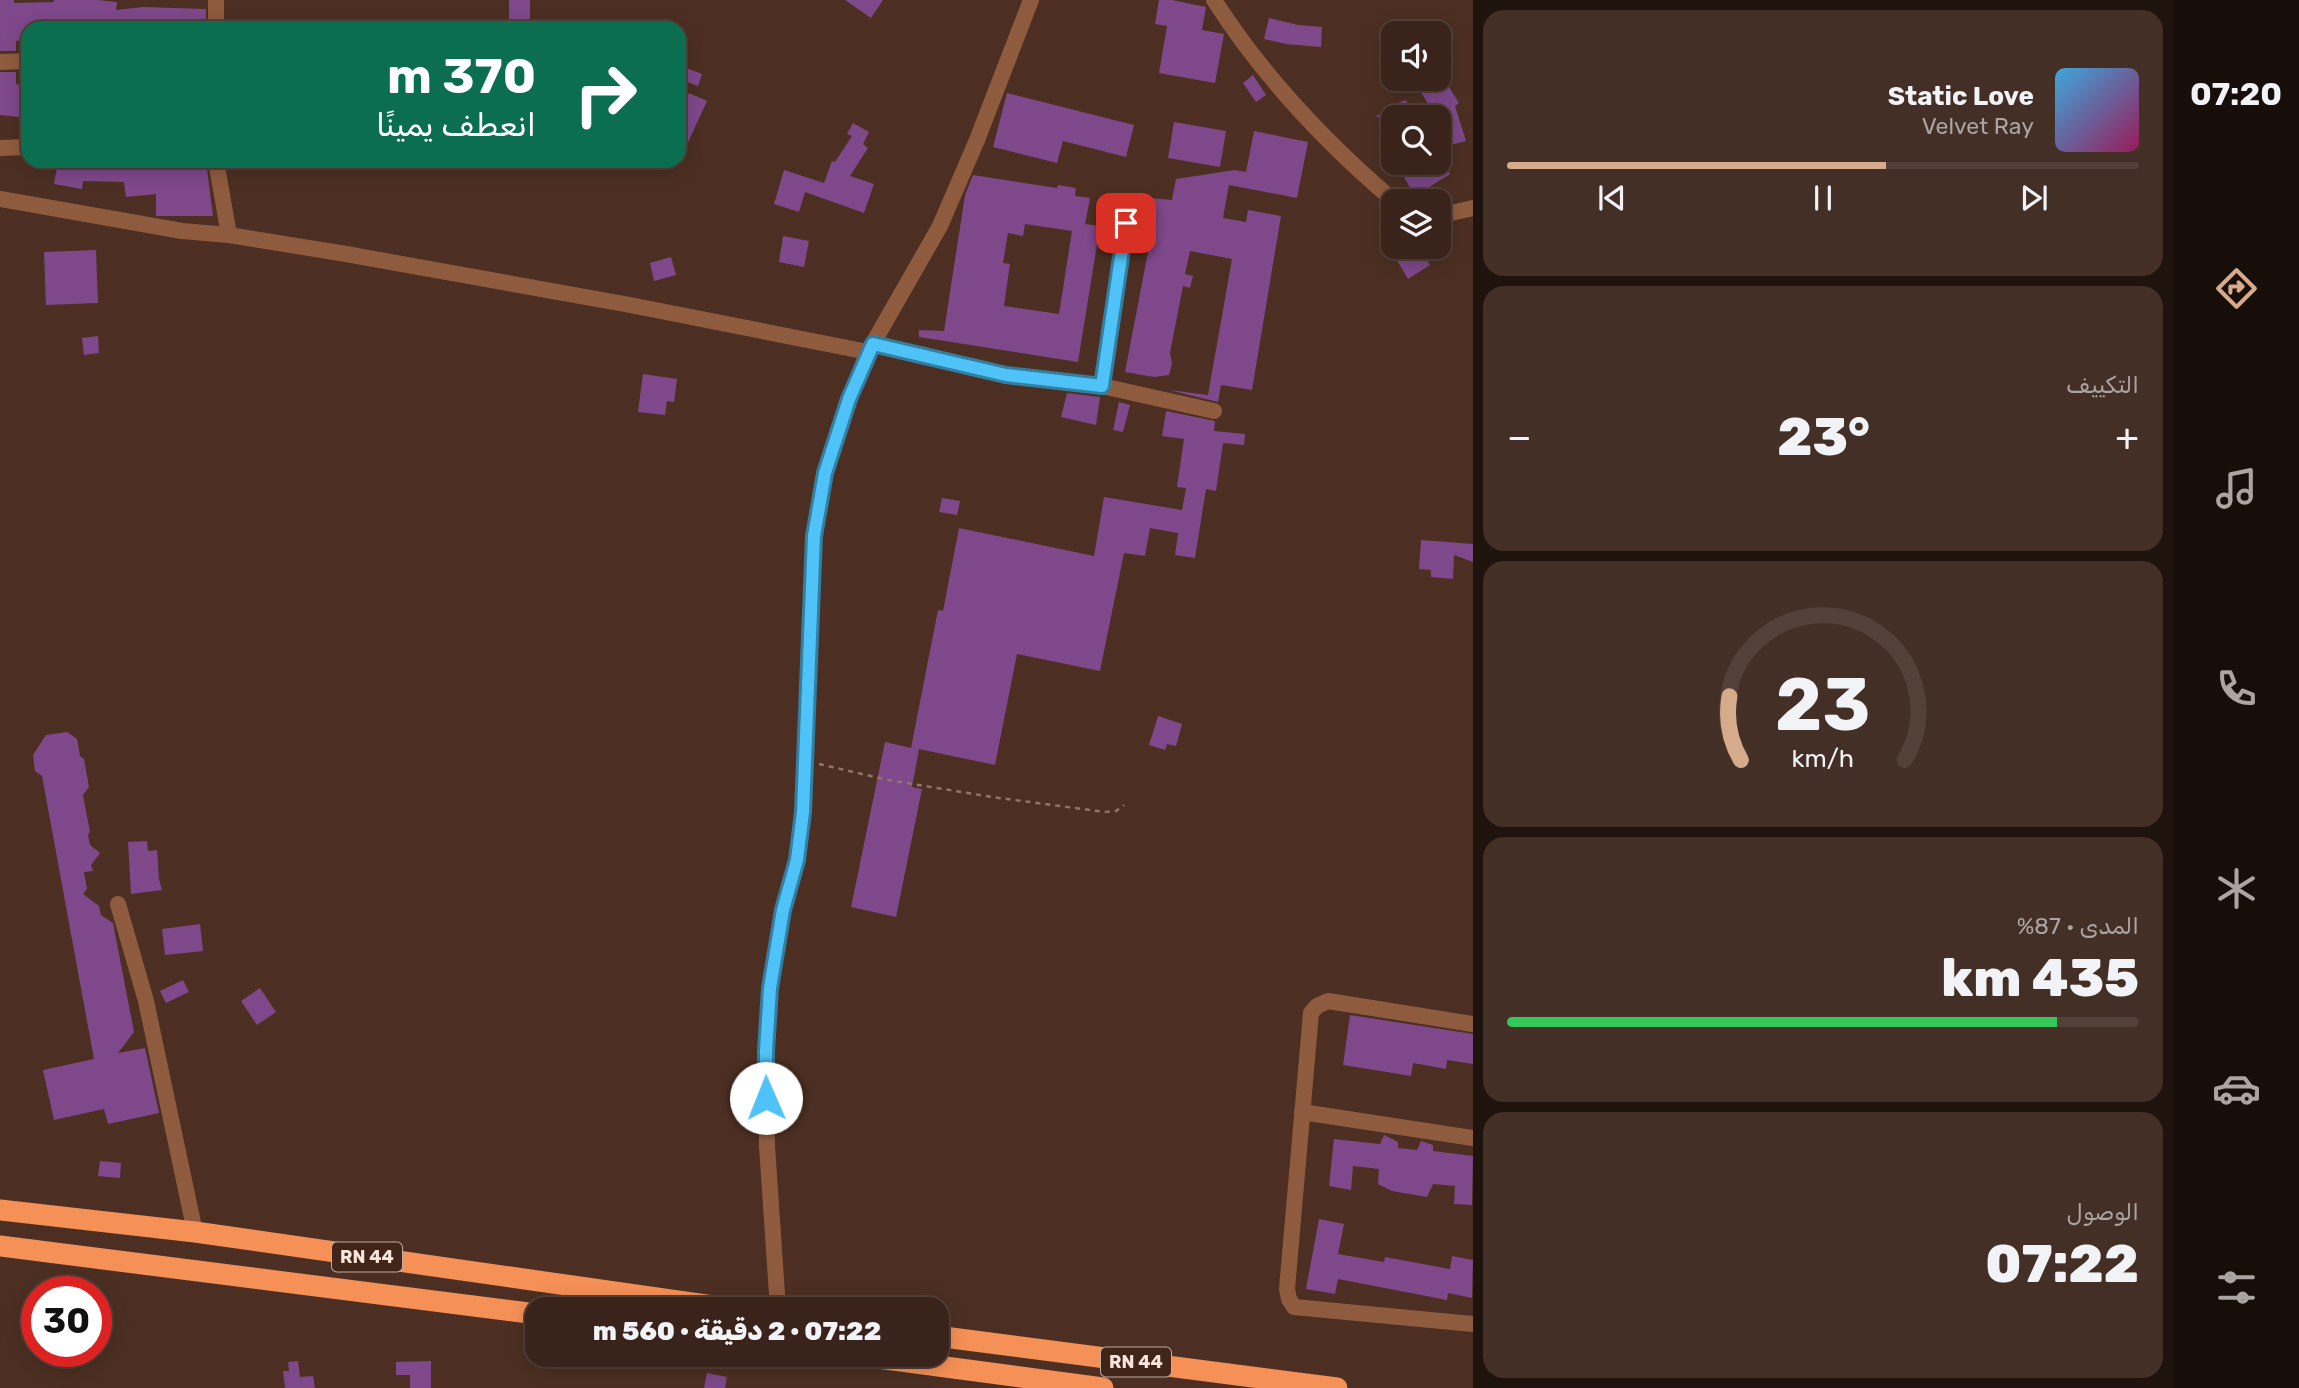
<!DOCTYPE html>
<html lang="ar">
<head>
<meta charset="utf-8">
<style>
	body { margin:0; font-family:Rubik,Cairo,sans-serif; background:#442f27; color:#f1f3f6; direction:rtl; height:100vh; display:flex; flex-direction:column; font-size:26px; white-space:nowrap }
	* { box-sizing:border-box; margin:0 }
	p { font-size:23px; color:#aba4a2 }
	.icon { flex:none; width:38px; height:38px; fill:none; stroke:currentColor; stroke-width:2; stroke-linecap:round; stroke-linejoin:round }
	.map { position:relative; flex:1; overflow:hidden; direction:ltr }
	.sheet { display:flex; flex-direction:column; gap:10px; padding:10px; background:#1f130e; width:700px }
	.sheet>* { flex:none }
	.guide { position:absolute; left:21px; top:21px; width:665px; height:147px; border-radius:21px; box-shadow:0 4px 18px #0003,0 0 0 2px #534039; direction:rtl; background:#0b6e4f; color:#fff; overflow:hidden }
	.buttons { position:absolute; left:1381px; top:21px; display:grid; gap:14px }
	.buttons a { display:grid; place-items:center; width:70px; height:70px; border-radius:14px; background:#39231a; box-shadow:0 4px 18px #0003,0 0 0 2px #534039; font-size:35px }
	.speed { position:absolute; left:21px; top:1276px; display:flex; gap:14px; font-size:35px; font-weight:700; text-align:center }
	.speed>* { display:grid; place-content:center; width:91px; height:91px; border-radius:50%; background:#39231a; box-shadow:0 4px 18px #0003,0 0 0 2px #534039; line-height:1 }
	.speed .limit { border:10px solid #d22; background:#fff; color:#111 }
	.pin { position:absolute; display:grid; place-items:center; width:60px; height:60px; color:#fff; margin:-30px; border-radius:14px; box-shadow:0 4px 10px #0006 }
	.me { position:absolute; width:77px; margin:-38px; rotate:359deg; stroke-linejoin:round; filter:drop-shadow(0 0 5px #0008) }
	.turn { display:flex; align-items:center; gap:24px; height:147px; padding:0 35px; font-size:32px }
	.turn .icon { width:91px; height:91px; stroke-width:2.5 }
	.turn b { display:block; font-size:49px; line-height:60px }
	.big { font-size:52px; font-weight:800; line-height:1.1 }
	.sheet .card { flex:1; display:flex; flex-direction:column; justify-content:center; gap:10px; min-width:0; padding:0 24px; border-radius:21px; background:#442f27 }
	.sheet .dial { align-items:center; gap:0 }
	.dial svg { height:182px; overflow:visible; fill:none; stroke:#534039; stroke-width:7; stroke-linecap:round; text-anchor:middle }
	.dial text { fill:#f1f3f6; stroke:none }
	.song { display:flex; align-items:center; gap:21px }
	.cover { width:84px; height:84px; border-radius:10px; background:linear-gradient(135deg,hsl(200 70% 55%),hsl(330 70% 35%)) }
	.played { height:7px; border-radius:4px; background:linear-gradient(90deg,#d6ab8b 60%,#534039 60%) }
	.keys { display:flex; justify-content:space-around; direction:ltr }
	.heat { display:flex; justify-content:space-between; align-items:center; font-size:38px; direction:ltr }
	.charge { height:10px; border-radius:5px; background:linear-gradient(90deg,#34c759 87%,#534039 0) }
	.trip { position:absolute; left:525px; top:1297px; width:424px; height:70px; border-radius:21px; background:#39231a; box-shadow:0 4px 18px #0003,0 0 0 2px #534039; font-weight:800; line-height:70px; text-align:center; direction:rtl }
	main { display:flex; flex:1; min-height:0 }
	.tabs { display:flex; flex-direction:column; width:126px; justify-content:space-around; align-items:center; background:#170e0a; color:#aba4a2 }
	.tabs .icon { width:49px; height:49px }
	.tabs .current { color:#d6ab8b }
	.tabs b { font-size:32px; color:#f1f3f6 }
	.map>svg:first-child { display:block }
	.building { fill:#7e488a; fill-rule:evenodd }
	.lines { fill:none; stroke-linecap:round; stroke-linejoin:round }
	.path { stroke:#8f756a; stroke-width:2.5; stroke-dasharray:5 5; stroke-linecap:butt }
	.minor { stroke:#8f5b3f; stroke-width:16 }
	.highway { stroke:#f59057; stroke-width:21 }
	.route-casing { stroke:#337fa1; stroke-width:18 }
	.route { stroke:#4fc3f7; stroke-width:12 }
	.labels { text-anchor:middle; stroke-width:6; stroke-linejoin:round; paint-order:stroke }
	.shield { fill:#412519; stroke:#c1aba2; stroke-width:2 }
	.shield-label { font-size:18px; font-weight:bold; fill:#f8e4dc }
</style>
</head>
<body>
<main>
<nav class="tabs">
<b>07:20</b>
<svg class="icon current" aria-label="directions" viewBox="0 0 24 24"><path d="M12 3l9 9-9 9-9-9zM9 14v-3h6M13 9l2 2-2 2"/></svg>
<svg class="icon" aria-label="music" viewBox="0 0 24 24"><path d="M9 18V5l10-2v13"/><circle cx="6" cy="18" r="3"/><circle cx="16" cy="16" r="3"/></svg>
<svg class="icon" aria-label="phone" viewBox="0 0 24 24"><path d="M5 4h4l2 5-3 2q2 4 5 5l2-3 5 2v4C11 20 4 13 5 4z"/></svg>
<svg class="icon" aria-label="climate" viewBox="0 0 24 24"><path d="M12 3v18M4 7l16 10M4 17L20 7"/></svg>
<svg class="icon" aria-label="car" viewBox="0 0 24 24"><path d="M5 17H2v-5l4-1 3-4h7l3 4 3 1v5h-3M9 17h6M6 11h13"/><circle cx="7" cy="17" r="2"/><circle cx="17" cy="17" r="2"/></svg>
<svg class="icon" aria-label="filters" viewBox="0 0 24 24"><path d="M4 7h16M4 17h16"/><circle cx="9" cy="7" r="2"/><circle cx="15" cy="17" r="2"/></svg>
</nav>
<section class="sheet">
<div class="card">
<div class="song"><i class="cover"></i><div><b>Static Love</b><p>Velvet Ray</p></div></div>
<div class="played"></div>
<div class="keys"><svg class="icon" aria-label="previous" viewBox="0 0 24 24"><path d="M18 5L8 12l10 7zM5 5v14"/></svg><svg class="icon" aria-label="pause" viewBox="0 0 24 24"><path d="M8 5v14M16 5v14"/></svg><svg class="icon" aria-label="next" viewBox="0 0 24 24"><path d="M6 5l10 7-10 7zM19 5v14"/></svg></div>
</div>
<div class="card"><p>التكييف</p>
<div class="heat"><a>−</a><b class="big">23°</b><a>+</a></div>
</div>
<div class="card dial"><svg viewBox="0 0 100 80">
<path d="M14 69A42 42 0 1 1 86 69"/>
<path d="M14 69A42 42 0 0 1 9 41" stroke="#d6ab8b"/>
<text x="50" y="56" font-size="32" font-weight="700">23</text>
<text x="50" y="72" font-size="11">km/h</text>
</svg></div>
<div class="card"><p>المدى · 87%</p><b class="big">435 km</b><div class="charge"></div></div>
<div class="card"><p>الوصول</p><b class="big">07:22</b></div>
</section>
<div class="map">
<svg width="1473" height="1388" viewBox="0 0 1473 1388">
	<rect width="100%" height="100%" fill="#4c2f22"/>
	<g class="building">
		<polygon points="0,0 14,0 14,3 54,2 54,0 97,0 117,2 116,10 143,7 206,9 206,28 28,28 28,40 16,41 16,51 0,51"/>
		<rect x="509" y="0" width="21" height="23"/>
		<polygon points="845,0 883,0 871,18"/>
		<polygon points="1159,0 1172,0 1206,7 1202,30 1224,34 1215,83 1159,73 1167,26 1155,24"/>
		<polygon points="1269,18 1298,25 1322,27 1321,47 1286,44 1264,39"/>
		<polygon points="679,65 702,74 698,86 679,79"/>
		<polygon points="0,72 16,72 16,84 28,85 28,118 0,115"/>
		<polygon points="1253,75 1266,95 1256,102 1243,83"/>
		<polygon points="1413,79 1444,79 1459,103 1455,106 1466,141 1438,148 1438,117 1436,117"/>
		<polygon points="689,93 707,101 679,162 679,114"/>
		<polygon points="1007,93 1134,125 1126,157 1063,141 1057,163 993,147"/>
		<polygon points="1406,100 1413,117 1375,117 1391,108 1390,106"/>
		<polygon points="1174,122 1226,131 1220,167 1168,158"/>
		<polygon points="853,123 869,132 863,144 868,148 850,176 874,184 864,213 805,192 799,212 774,204 784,170 824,183 832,161 835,162 852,136 847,134"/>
		<polygon points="1254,131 1308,142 1297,198 1229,185 1223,218 1246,222 1248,210 1281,216 1252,390 1221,385 1218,402 1169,390 1208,395 1232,259 1190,251 1185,274 1193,276 1190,288 1183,286 1170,353 1172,363 1169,375 1154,377 1125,372 1152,231 1145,231 1149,198 1172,200 1176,179 1235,170 1246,172"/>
		<polygon points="58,161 121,161 121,170 155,167 155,161 206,161 213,216 156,216 156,194 126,197 124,182 83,181 82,189 54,184"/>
		<polygon points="1405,163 1443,163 1450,174 1415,196 1398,167"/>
		<path d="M 973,175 L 1057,188 L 1058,185 L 1076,188 L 1075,196 L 1090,198 L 1085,224 L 1100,226 L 1078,362 L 919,337 L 919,330 L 944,331 L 965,195 ZM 1025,224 L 1072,231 L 1059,314 L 1004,306 L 1010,264 L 1003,263 L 1008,233 L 1023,236 Z"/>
		<polygon points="783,236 809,241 804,267 779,262"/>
		<polygon points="1389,247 1419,247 1430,265 1408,279"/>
		<polygon points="96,250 98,303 46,305 44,252"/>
		<polygon points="671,257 676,275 654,281 650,263"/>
		<polygon points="98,336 99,353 84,355 82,338"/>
		<polygon points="643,374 677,379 674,402 667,401 665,415 638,412"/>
		<polygon points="1067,393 1100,397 1096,425 1061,417"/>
		<polygon points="1119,402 1130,405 1123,432 1113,430"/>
		<polygon points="1166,411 1215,421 1214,431 1245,434 1244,445 1223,443 1216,491 1206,489 1195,558 1175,555 1178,533 1150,528 1145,556 1124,553 1100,671 1017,654 995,765 919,749 912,787 922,789 896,917 851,907 885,742 911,748 938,610 943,611 959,528 1094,556 1104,497 1182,510 1186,488 1177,487 1184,439 1162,436"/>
		<polygon points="942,498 960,501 957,515 939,512"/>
		<polygon points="1421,540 1473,544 1473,562 1454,555 1453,579 1431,577 1431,570 1419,569"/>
		<polygon points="1158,716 1182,724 1176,746 1167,744 1165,750 1149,745"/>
		<polygon points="67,732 77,739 80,756 84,759 89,787 83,795 90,832 88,835 90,845 100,853 91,865 93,871 84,872 87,889 83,894 99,906 101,915 113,923 134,1032 118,1053 145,1048 159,1113 108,1124 104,1109 54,1120 43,1070 94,1059 42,776 35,771 33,755 46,735"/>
		<polygon points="147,841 148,851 157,850 159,879 162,890 131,894 128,842"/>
		<polygon points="200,924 203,951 165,955 162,929"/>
		<polygon points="183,980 189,992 166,1003 160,991"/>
		<polygon points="260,988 276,1012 257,1025 241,1001"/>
		<polygon points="1350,1015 1473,1034 1473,1064 1447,1060 1446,1069 1413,1063 1411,1076 1343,1065"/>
		<polygon points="1384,1135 1398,1142 1398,1148 1417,1150 1421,1141 1433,1145 1433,1151 1473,1156 1472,1205 1454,1204 1455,1186 1433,1184 1427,1197 1392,1191 1378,1184 1379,1169 1353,1166 1351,1190 1329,1186 1334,1139 1380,1144"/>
		<polygon points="100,1161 121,1163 120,1178 98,1176"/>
		<polygon points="1319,1219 1344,1224 1338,1254 1384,1262 1385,1257 1450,1269 1452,1256 1473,1260 1472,1298 1448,1293 1447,1300 1338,1279 1335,1294 1306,1289"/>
		<polygon points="298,1361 300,1377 313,1376 315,1388 285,1388 283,1371 289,1371 288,1362"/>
		<polygon points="431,1361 431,1388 410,1388 410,1375 396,1375 396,1362"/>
		<polygon points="707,1373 727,1377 725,1388 704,1388"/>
	</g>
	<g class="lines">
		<polyline class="path" points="819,764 888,780 992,797 1105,812 1116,811 1124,805"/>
		<g class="minor">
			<path d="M 1214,0 C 1262,75 1326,143 1394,201"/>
			<polyline points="216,28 216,0"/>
			<polyline points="0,62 28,61"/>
			<polyline points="0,148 28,147"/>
			<polyline points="216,161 229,235"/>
			<polyline points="0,199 182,231 229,235 346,254 630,305 868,352 849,399 825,473 814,536 803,812 797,860 783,910 770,988 766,1051 767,1146 778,1309"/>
			<polyline points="1438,216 1473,208"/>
			<polyline points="873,344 1006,375 1102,386 1214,411"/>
			<polyline points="868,352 940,226 977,140 1031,0"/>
			<polyline points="1102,386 1126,223"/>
			<polyline points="118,904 146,1001 195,1232"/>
			<polyline points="1473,1024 1328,1001 1317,1006 1311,1013 1287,1289 1289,1299 1294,1307 1473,1324"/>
			<polyline points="1302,1112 1473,1138"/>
		</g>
		<g class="highway">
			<polyline points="0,1210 195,1232 734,1309"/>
			<polyline points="0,1246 537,1314"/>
			<polyline points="936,1336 1337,1388"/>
			<polyline points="848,1354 1103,1388"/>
		</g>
	</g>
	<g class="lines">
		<g class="route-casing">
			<polyline id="route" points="766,1098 766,1051 770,988 783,910 797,860 803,812 814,536 825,473 849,399 873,344 1006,375 1102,386 1126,223"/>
		</g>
		<use href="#route" class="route"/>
	</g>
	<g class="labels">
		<g class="shield">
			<rect x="332" y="1242.5" width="70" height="29" rx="5"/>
			<rect x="1101" y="1347.5" width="70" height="29" rx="5"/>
		</g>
		<g class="shield-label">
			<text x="367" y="1263">RN 44</text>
			<text x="1136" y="1368">RN 44</text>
		</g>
	</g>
</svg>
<div class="buttons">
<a><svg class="icon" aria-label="sound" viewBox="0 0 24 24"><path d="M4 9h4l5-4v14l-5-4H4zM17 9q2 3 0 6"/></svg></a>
<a><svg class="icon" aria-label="search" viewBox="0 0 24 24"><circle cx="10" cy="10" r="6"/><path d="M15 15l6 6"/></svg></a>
<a><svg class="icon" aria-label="layers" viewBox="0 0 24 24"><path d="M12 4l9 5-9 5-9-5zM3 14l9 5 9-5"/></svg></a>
</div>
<div class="speed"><div class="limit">30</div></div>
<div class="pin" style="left:1126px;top:223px;background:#d93025"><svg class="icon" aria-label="arrive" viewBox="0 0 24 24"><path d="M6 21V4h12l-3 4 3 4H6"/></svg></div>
<svg class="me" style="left:766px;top:1098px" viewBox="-20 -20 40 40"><circle r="19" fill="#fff"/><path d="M0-13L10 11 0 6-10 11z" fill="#4fc3f7"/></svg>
<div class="trip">07:22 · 2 دقيقة · 560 m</div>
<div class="guide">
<div class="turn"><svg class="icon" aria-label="right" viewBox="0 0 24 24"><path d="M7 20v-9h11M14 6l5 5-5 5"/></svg><div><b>370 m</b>انعطف يمينًا</div></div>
</div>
</div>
</main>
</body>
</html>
